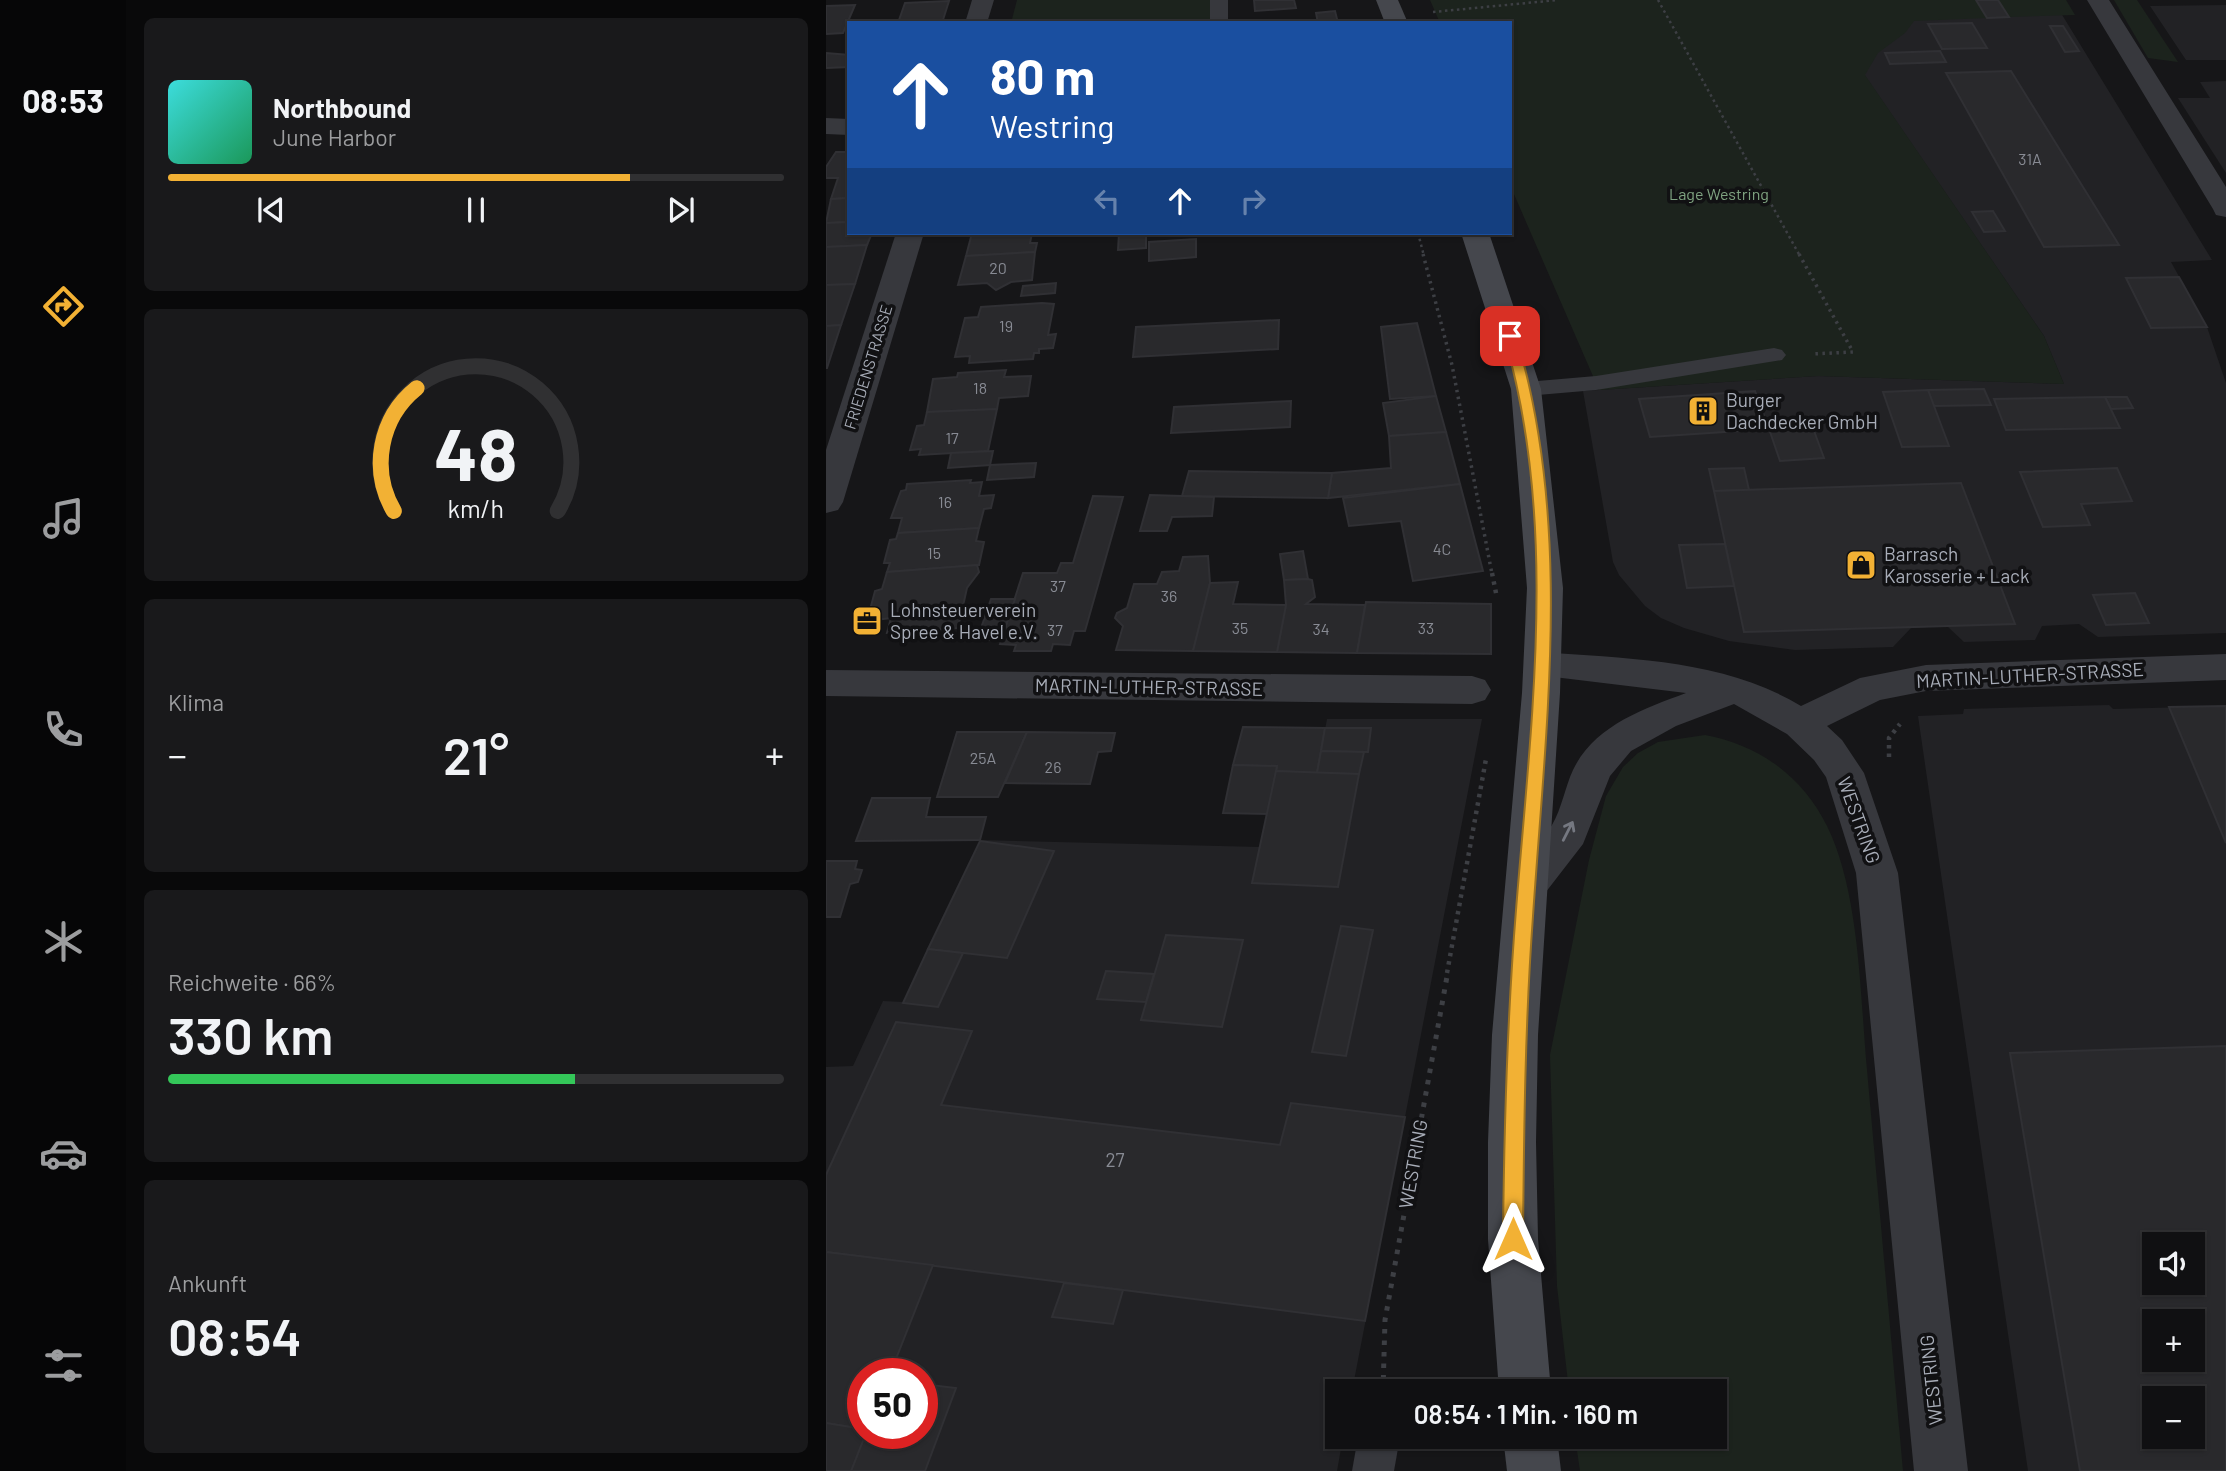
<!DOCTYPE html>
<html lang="de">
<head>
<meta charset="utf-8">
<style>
	body { margin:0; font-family:Barlow,sans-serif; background:#19191b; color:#f1f3f6; height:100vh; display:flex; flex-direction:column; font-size:26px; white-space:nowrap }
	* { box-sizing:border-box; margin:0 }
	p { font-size:23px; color:#9c9d9f }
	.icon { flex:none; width:38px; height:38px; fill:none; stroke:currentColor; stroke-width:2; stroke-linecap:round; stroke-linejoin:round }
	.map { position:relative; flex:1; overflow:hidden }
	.panel { display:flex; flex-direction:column; gap:18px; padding:18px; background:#09090a; width:700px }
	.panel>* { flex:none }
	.top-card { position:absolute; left:21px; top:21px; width:665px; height:214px; border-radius:0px; box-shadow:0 2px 5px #0004,0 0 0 2px #303032; background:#1a4fa0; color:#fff; overflow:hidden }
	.tools { position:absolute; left:1316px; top:1232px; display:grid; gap:14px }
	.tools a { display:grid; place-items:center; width:63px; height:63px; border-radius:0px; background:#101012; box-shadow:0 2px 5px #0004,0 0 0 2px #303032; font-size:35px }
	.speed { position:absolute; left:21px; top:1358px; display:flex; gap:14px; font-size:35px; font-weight:700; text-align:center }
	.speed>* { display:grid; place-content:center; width:91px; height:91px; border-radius:50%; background:#101012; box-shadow:0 2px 5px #0004,0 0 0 2px #303032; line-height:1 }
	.speed .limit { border:10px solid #d22; background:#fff; color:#111 }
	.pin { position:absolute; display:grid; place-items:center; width:60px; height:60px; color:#fff; margin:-30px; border-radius:14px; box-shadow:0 4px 10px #0006 }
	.me { position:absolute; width:77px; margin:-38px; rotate:0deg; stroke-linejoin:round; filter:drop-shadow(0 0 5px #0008) }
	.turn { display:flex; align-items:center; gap:24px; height:147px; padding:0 28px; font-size:32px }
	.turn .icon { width:91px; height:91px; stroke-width:2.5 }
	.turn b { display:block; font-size:49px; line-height:60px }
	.lanes { display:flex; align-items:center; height:66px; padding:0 28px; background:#0003; justify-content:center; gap:35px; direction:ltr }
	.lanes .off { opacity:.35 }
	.big { font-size:52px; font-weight:600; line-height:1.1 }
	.panel .tile { flex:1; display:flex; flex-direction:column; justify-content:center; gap:10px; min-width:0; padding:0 24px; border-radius:10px; background:#19191b }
	.panel .dial { align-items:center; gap:0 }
	.dial svg { height:182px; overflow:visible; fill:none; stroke:#303032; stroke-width:7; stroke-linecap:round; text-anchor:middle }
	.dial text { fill:#f1f3f6; stroke:none }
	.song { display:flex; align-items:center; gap:21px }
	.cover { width:84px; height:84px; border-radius:10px; background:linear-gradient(135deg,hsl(180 70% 55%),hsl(150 70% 35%)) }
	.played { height:7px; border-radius:4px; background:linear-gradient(90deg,#f2b134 75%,#303032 75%) }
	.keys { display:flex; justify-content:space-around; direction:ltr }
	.heat { display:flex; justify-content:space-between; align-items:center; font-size:38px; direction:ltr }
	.charge { height:10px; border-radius:5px; background:linear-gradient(90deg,#34c759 66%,#303032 0) }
	.trip { position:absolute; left:499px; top:1379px; width:402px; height:70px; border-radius:0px; background:#101012; box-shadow:0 2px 5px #0004,0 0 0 2px #303032; font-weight:600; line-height:70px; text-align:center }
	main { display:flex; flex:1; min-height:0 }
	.dock { display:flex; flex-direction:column; width:126px; justify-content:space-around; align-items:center; background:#060607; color:#9c9d9f }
	.dock .icon { width:49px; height:49px }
	.dock .current { color:#f2b134 }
	.dock b { font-size:32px; color:#f1f3f6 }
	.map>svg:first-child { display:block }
	.built { fill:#222225; fill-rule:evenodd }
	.green { fill:#1c231d }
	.building { fill:#29292c; stroke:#303034; stroke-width:2; fill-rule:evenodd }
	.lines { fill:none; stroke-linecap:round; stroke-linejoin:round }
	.path-far3 { stroke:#3d3f44; stroke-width:2.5; stroke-dasharray:2.5 3.5; stroke-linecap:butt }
	.path-far2 { stroke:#3d3f44; stroke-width:3.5; stroke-dasharray:2.5 4.5; stroke-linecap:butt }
	.path-far1 { stroke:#3d3f44; stroke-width:4.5; stroke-dasharray:3.5 5; stroke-linecap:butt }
	.path { stroke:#3d3f44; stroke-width:5; stroke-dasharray:4.5 7; stroke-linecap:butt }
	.service { fill:#37383d; fill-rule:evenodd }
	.minor { fill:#37383d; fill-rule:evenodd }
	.secondary { fill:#45474d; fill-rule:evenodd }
	.oneway { stroke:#757881 }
	.route { fill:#f2b134; stroke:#9d7322; stroke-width:2 }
	.labels { text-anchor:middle; stroke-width:7; stroke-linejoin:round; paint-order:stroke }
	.number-label { font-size:16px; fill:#888b94 }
	.far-park-label { font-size:16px; fill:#7fa381; stroke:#111113 }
	.far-street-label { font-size:16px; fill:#a8adb8; stroke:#111113 }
	.poi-label { font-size:19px; fill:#a8adb8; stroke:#111113; text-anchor:start }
	.street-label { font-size:19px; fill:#a8adb8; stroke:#111113 }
	.near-number-label { font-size:19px; fill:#888b94 }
</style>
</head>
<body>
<main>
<nav class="dock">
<b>08:53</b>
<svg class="icon current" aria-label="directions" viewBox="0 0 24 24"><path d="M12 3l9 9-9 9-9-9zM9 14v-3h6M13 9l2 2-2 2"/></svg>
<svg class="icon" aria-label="music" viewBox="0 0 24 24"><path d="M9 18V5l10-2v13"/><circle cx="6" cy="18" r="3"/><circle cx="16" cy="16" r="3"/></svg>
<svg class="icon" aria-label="phone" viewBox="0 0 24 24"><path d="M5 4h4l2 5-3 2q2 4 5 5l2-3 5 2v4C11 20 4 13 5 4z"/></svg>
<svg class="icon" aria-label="climate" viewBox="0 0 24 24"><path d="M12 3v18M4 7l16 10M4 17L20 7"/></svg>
<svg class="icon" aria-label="car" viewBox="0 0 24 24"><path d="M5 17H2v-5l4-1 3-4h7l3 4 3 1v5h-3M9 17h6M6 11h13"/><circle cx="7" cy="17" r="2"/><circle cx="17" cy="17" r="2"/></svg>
<svg class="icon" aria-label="filters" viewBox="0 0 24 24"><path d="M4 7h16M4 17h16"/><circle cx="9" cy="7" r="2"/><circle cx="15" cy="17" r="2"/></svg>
</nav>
<section class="panel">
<div class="tile">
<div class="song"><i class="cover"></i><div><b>Northbound</b><p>June Harbor</p></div></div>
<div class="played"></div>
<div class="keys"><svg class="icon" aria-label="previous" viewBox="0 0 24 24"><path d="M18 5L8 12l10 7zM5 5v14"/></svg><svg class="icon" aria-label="pause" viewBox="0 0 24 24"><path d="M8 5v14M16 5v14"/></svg><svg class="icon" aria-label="next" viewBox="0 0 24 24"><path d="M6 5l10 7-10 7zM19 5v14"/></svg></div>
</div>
<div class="tile dial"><svg viewBox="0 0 100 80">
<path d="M14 69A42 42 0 1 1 86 69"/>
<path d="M14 69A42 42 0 0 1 24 15" stroke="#f2b134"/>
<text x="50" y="56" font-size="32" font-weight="700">48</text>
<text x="50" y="72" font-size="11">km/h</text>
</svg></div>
<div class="tile"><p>Klima</p>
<div class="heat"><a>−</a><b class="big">21°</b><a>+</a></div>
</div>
<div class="tile"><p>Reichweite · 66%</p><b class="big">330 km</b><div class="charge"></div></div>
<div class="tile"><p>Ankunft</p><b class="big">08:54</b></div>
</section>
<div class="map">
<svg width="1400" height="1471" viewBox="0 0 1400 1471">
	<rect width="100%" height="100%" fill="#161618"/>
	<g class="built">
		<polygon points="981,0 1227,0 1386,260 1345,262 1381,327 1400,383 1400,633 1272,637 1253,624 1216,626 1209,640 1138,642 1121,626 1085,628 1067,647 969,650 903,641 858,628 835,618 819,606 793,575 787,562 757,391 992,376 1238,384 1218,336 991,6"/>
		<polygon points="1400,5 1400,60 1360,60 1324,6"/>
		<polygon points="1400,81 1400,173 1352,98 1384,98 1374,82"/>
		<path d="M 1283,705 L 1287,709 L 1400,706 L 1400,1471 L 1202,1471 L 1092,716 L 1137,714 L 1138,709 ZM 1328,1244 L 1367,1244 L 1367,1283 L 1328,1283 ZM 1328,1321 L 1367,1321 L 1367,1360 L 1328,1360 ZM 1328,1398 L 1367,1398 L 1367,1437 L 1328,1437 Z"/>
		<path d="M 501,719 L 656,719 L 526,1391 L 511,1391 L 511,1437 L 517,1437 L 511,1471 L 0,1471 L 0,1067 L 27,1066 L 57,1001 L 77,1002 L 154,840 L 434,847 L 491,773 ZM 37,1374 L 96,1374 L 96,1433 L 37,1433 Z"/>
	</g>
	<g class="green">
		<polygon points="191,0 386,0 387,21 185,23"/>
		<polygon points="604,0 1150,0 1161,18 1088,21 1079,33 1052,53 1039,75 1218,336 1238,384 992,376 773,390 684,185 684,23 614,23"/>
		<polygon points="1172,0 1240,0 1249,15 1183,17"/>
		<polygon points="1288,0 1311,0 1352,62 1322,58"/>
		<path d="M 879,735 C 933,745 976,776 1001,826 C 1034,893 1034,996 1041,1070 C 1053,1204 1065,1337 1077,1471 L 754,1471 L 749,1437 L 889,1437 L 889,1391 L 743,1391 L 731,1286 L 724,1055 L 763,860 L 780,796 L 797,767 L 812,753 L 832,742 Z"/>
	</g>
	<g class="building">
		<polygon points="428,0 468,0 470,8 429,11"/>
		<polygon points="1150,0 1172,0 1183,17 1161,18"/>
		<polygon points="123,1 116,23 72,23 79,3"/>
		<polygon points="29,5 17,33 0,34 0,6"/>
		<polygon points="509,11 512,23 492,23 490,13"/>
		<polygon points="1146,23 1161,48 1116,49 1102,24"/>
		<polygon points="1224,26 1237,26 1253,51 1239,52"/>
		<polygon points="1114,51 1120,62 1064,64 1059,53"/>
		<polygon points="0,53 23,55 23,67 0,68"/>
		<polygon points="1185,71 1293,245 1218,247 1120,73"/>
		<polygon points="10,152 23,152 23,198 5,199 12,178 0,178 0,167"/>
		<polygon points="23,198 23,222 0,223 5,199"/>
		<polygon points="1167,211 1179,231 1158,232 1146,212"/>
		<polygon points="23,222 23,233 46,233 41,245 0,247 0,223"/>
		<polygon points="146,233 206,233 204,243 211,243 209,252 140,256"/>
		<polygon points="293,233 320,233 320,248 292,250"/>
		<polygon points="370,239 370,257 323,261 323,242"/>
		<polygon points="41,245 29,284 0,285 0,247"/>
		<polygon points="209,252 206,280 185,282 170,290 161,283 132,285 140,256"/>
		<polygon points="1353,277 1381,327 1325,328 1300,278"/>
		<polygon points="230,283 229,293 195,296 197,286"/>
		<polygon points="29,284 15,325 0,326 0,285"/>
		<polygon points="216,303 228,304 222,335 230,334 227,348 213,349 213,353 208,353 207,359 143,363 144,356 129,357 139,318 152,317 155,307"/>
		<polygon points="453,320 452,349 307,357 310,327"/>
		<polygon points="591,323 610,396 564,399 555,327"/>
		<polygon points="15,325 1,368 0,368 0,326"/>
		<polygon points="180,370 178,377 205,376 202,396 173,398 171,409 101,412 107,379 131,377 132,373"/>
		<polygon points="1158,389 1165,405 1108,406 1102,390"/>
		<polygon points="1102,390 1123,446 1076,447 1057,392"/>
		<polygon points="929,391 943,429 824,437 813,399"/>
		<polygon points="610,396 620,432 563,436 557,403"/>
		<polygon points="1279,397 1301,397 1307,408 1285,409"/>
		<polygon points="1279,397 1294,428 1180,430 1168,399"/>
		<polygon points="465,401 464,427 345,433 348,407"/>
		<polygon points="171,409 162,451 93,455 95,449 84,450 91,426 98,425 101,412"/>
		<polygon points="984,420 998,458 954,461 941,423"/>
		<polygon points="620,432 634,484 502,498 506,473 565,468 563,436"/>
		<polygon points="167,451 164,465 122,468 125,453"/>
		<polygon points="210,463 208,477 161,480 164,465"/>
		<polygon points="918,468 923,490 888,491 883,469"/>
		<polygon points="1291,468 1306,501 1255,504 1264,525 1217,527 1194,472"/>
		<polygon points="363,471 506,473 502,498 356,496"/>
		<polygon points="145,480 144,483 156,482 153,496 168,495 165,508 158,509 153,528 72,533 76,518 65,518 75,491 80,490 81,484"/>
		<polygon points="1135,483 1189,624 918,632 888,491"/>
		<polygon points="634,484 657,571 587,581 575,521 523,526 517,498"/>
		<polygon points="324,495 388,497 386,516 346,517 341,531 314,531"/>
		<polygon points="267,496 297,497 259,631 248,631 244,645 227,644 225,651 188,651 190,645 174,644 197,573 231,573 235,563 247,563"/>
		<polygon points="153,528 150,541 158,542 153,565 61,572 64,563 58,563 64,540 70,539 72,533"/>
		<polygon points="899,544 908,586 861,588 853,545"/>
		<polygon points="477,551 482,579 458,580 454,554"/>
		<polygon points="382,556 384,583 367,651 290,650 297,626 289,618 291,613 301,608 308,584 331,584 336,572 353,571 357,557"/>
		<polygon points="151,565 153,572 141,588 132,628 61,633 65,618 41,621 49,591 56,589 61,572"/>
		<polygon points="482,579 486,580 489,597 480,604 539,605 531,653 451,652 460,605 458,580"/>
		<polygon points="412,582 407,604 460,605 451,652 367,651 384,583"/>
		<polygon points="1309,593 1323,623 1280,625 1267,595"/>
		<polygon points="165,599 189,599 175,640 151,640"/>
		<polygon points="540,602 665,604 665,654 531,653"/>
		<polygon points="1400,706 1400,843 1343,707"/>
		<polygon points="417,727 499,728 491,773 450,771 451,766 407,765"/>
		<polygon points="499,728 545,728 542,752 495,751"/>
		<polygon points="131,732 201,732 172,797 111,797"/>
		<polygon points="201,732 289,733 285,751 272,752 264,784 179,783"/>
		<polygon points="495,751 538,752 533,774 491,773"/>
		<polygon points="407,765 451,766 442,814 397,813"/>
		<polygon points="450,771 533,774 512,887 426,883"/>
		<polygon points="46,798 104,798 100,817 160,817 154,840 30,841"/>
		<polygon points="154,841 228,851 181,958 102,949"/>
		<polygon points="0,861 31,861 29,869 36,870 32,882 24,884 14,917 0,917"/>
		<polygon points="515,926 547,930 520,1056 486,1052"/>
		<polygon points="340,935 417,940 396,1027 315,1020"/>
		<polygon points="102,949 137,953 112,1007 77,1003"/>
		<polygon points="280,971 328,974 320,1002 271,999"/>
		<polygon points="70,1022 146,1031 115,1105 454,1145 465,1103 579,1117 539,1321 0,1252 0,1175"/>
		<path d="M 1400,1046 L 1400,1471 L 1254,1471 L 1184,1053 ZM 1328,1244 L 1367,1244 L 1367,1283 L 1328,1283 ZM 1328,1321 L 1367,1321 L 1367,1360 L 1328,1360 ZM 1328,1398 L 1367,1398 L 1367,1437 L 1328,1437 Z"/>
		<polygon points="0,1252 107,1265 64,1374 37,1374 37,1429 0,1423"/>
		<polygon points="238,1283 297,1290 287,1324 226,1317"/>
		<polygon points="96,1384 130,1388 99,1471 25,1471 40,1433 96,1433"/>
		<polygon points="0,1423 37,1429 37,1433 40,1433 25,1471 0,1471"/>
	</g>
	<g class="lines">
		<g class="path-far3">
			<polyline points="832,0 974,256"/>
			<polyline points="607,12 732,0"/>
			<polyline points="592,233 598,256"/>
		</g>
		<g class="path-far2">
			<polyline points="597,254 626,365 666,574"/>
			<polyline points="973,254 1027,352 986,354"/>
		</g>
		<g class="path-far1">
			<polyline points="666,573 671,598"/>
			<polyline points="1063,757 1063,738 1074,724"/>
			<polyline points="621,973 660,759"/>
		</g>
		<polyline class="path" points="557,1391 559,1320 622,971"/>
		<g class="service">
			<rect x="384" y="0" width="18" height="23"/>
			<polygon points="948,348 956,350 960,355 956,360 770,390 700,396 692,394 688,389 692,384 700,382 770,376"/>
			<polygon points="532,1437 574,1437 568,1471 526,1471"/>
		</g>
		<g class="minor">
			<polygon points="146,0 168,0 161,23 139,23"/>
			<polygon points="1261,0 1283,0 1400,187 1400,217 1390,215 1387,209"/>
			<polygon points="0,118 23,119 23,135 0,134"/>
			<polygon points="70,233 98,233 17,502 12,510 0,513 0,450"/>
			<path d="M 716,652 C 804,659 897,659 975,706 L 1034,678 L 1100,665 L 1400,654 L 1400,680 L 1100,691 L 1054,700 L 1001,726 L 1016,740 L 1038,773 L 1072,873 L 1142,1471 L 1088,1471 L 1030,873 L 1000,777 L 988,760 L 961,734 L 908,704 L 850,726 L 805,751 L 784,776 L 757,844 L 716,897 L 701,902 L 686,897 L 680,885 C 692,862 713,847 726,825 C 736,808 739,787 747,770 C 768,726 817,709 860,693 L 703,674 L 698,665 L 703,656 Z"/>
			<polygon points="0,670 646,676 659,680 665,690 659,700 646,704 0,696"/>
		</g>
		<g class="secondary">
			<polygon points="550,0 572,0 582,23 559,23"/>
			<polygon points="635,233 663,233 715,389 737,588 734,693 712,1035 710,1142 712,1239 725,1391 673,1391 662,1239 662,1142 666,1035 696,693 701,588 685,389"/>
			<polygon points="677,1437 731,1437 735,1471 681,1471"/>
		</g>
	</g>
	<defs><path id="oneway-shaft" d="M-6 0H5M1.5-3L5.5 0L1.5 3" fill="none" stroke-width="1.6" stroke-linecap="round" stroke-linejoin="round" transform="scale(1.75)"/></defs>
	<use class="oneway" href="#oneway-shaft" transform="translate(742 831) rotate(-63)"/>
	<path class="route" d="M 684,332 L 690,336 C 747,523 720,724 707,916 C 699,1024 698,1131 697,1239 L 694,1246 L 687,1249 L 680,1246 L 677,1239 C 678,1129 681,1020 690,910 C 705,721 733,522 678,336 Z"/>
	<defs>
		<g id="building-square" transform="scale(1.575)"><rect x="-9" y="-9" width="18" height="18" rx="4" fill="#f2b134" stroke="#111113"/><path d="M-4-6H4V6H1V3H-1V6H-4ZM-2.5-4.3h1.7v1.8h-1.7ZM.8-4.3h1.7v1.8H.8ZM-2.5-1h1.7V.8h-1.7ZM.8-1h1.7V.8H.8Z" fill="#111"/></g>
		<g id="shop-square" transform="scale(1.575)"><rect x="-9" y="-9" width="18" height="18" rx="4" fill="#f2b134" stroke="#111113"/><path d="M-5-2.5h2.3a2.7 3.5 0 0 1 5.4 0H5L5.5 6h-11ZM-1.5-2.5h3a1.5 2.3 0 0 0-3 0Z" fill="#111"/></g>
		<g id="office-square" transform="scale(1.575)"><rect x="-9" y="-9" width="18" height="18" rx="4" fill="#f2b134" stroke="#111113"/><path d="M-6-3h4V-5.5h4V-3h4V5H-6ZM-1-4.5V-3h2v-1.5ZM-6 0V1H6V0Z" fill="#111"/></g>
	</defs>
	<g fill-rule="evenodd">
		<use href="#building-square" x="877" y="411"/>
		<use href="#shop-square" x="1035" y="565"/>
		<use href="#office-square" x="41" y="621"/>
	</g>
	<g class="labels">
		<g class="number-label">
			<text x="1204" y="165">31A</text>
			<text x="172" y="274">20</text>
			<text x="180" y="332">19</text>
			<text x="154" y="394">18</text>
			<text x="126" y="444">17</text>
			<text x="119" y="508">16</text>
			<text x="616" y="555">4C</text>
			<text x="108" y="559">15</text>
			<text x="232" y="592">37</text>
			<text x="343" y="602">36</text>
			<text x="414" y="634">35</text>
			<text x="600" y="634">33</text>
			<text x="495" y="635">34</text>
			<text x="229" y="636">37</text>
			<text x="157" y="764">25A</text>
			<text x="227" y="773">26</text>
		</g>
		<g class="far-park-label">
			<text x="893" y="200">Lage Westring</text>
		</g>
		<g class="far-street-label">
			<text transform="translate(42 367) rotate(-73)" y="6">FRIEDENSTRASSE</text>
		</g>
		<g class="poi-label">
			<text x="900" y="407">Burger<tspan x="900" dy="22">Dachdecker GmbH</tspan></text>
			<text x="1058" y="561">Barrasch<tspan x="1058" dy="22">Karosserie + Lack</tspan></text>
			<text x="64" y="617">Lohnsteuerverein<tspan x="64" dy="22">Spree &amp; Havel e.V.</tspan></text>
		</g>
		<g class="street-label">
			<text transform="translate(1204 675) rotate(-3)" y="7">MARTIN-LUTHER-STRASSE</text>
			<text transform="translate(323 687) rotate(1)" y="7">MARTIN-LUTHER-STRASSE</text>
			<text transform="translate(1033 820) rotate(70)" y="7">WESTRING</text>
			<text transform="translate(587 1164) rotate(-80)" y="7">WESTRING</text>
			<text transform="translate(1105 1380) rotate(-96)" y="7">WESTRING</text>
		</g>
		<g class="near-number-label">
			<text x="289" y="1167">27</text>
		</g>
	</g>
</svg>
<div class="tools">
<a><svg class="icon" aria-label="sound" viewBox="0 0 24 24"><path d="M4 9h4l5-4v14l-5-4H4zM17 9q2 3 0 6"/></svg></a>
<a>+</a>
<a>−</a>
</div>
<div class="speed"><div class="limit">50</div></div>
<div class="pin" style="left:684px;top:336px;background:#d93025"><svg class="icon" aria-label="arrive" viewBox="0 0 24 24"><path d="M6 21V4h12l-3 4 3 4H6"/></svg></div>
<svg class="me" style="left:687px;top:1239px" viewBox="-20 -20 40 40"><path d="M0-17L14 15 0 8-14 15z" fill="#f2b134" stroke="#fff" stroke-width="4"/></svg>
<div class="trip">08:54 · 1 Min. · 160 m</div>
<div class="top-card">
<div class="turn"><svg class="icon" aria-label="ahead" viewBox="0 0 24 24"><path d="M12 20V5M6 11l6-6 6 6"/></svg><div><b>80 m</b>Westring</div></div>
<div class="lanes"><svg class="icon off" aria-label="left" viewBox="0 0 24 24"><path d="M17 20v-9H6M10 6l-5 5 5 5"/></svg><svg class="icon" aria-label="ahead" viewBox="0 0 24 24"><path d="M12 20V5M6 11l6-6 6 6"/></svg><svg class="icon off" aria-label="right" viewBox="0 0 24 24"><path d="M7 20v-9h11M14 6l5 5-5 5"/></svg></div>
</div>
</div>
</main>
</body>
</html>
